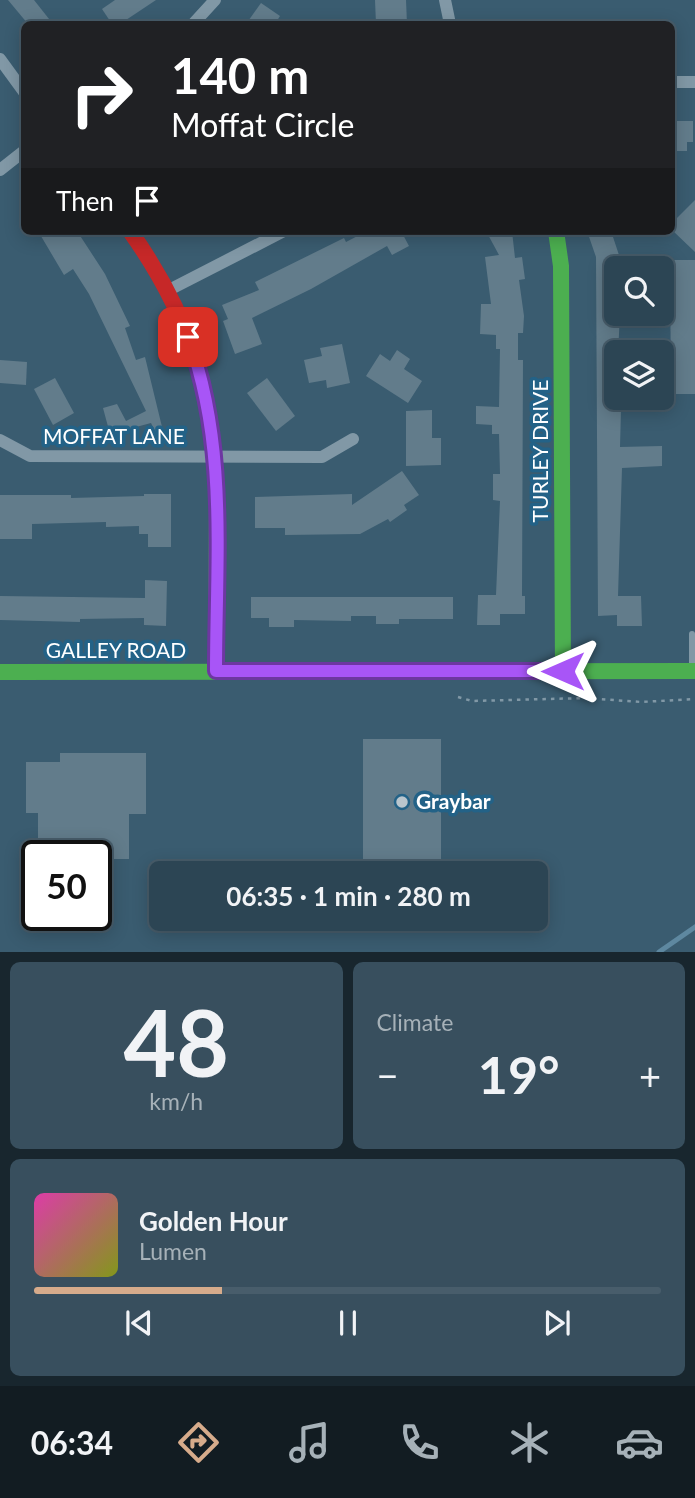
<!DOCTYPE html>
<html lang="en">
<head>
<meta charset="utf-8">
<style>
	body { margin:0; font-family:Lato,sans-serif; background:#384f5e; color:#f1f3f6; height:100vh; display:flex; flex-direction:column; font-size:26px; white-space:nowrap }
	* { box-sizing:border-box; margin:0 }
	p { font-size:23px; color:#a6b1b8 }
	.icon { flex:none; width:38px; height:38px; fill:none; stroke:currentColor; stroke-width:2; stroke-linecap:round; stroke-linejoin:round }
	.map { position:relative; height:952px; overflow:hidden }
	.details { display:flex; flex-direction:column; gap:10px; padding:10px; background:#18262e; flex:1 }
	.details>* { flex:none }
	.top-card { position:absolute; left:21px; top:21px; width:654px; height:214px; border-radius:10px; box-shadow:0 4px 18px #0003,0 0 0 2px #485d6b; background:#202124; color:#fff; overflow:hidden }
	.tools { position:absolute; left:604px; top:256px; display:grid; gap:14px }
	.tools a { display:grid; place-items:center; width:70px; height:70px; border-radius:10px; background:#2c4554; box-shadow:0 4px 18px #0003,0 0 0 2px #485d6b; font-size:35px }
	.speed { position:absolute; left:21px; top:840px; display:flex; gap:14px; font-size:35px; font-weight:700; text-align:center }
	.speed>* { display:grid; place-content:center; width:91px; height:91px; border-radius:50%; background:#2c4554; box-shadow:0 4px 18px #0003,0 0 0 2px #485d6b; line-height:1 }
	.speed .limit { border:4px solid #111; border-radius:10px; background:#fff; color:#111 }
	.pin { position:absolute; display:grid; place-items:center; width:60px; height:60px; color:#fff; margin:-30px; border-radius:14px; box-shadow:0 4px 10px #0006 }
	.me { position:absolute; width:77px; margin:-38px; rotate:270deg; stroke-linejoin:round; filter:drop-shadow(0 0 5px #0008) }
	.turn { display:flex; align-items:center; gap:24px; height:147px; padding:0 35px; font-size:32px }
	.turn .icon { width:91px; height:91px; stroke-width:2.5 }
	.turn b { display:block; font-size:49px; line-height:60px }
	.then { display:flex; align-items:center; height:66px; padding:0 35px; background:#0003; gap:14px; font-size:26px }
	.big { font-size:52px; font-weight:700; line-height:1.1 }
	.details .widget { flex:1; display:flex; flex-direction:column; justify-content:center; gap:10px; min-width:0; padding:0 24px; border-radius:10px; background:#384f5e }
	.details .dial { align-items:center; gap:0 }
	.dial b { font-size:91px; line-height:1 }
	.song { display:flex; align-items:center; gap:21px }
	.cover { width:84px; height:84px; border-radius:10px; background:linear-gradient(135deg,hsl(320 70% 55%),hsl(70 70% 35%)) }
	.played { height:7px; border-radius:4px; background:linear-gradient(90deg,#d6ab8b 30%,#485d6b 30%) }
	.keys { display:flex; justify-content:space-around; direction:ltr }
	.heat { display:flex; justify-content:space-between; align-items:center; font-size:38px; direction:ltr }
	.details .tiles { flex:1; display:grid; gap:10px; grid-template-columns:1fr 1fr }
	.widget:last-child { grid-column:span 2 }
	.trip { position:absolute; left:149px; top:861px; width:399px; height:70px; border-radius:10px; background:#2c4554; box-shadow:0 4px 18px #0003,0 0 0 2px #485d6b; font-weight:700; line-height:70px; text-align:center }
	.dock { display:flex; height:112px; justify-content:space-around; align-items:center; background:#121c22; color:#a6b1b8 }
	.dock .icon { width:49px; height:49px }
	.dock .current { color:#d6ab8b }
	.dock b { font-size:32px; color:#f1f3f6 }
	.map>svg:first-child { display:block }
	.lines { fill:none; stroke-linecap:round; stroke-linejoin:round }
	.stream { stroke:#5e88a0; stroke-width:5 }
	.building { fill:#627c8b }
	.path { stroke:#8198a6; stroke-width:2.5; stroke-dasharray:3.5 5; stroke-linecap:butt }
	.lane { stroke:#8198a6; stroke-width:6 }
	.street { stroke:#8198a6; stroke-width:12 }
	.fast { stroke:#4caf50; stroke-width:16 }
	.jam { stroke:#c62828; stroke-width:16 }
	.route-casing { stroke:#6d37a1; stroke-width:18 }
	.route { stroke:#a855f7; stroke-width:12 }
	.poi-dot { fill:#bac6cd; stroke:#236287; stroke-width:2.5 }
	.labels { text-anchor:middle; stroke-width:7; stroke-linejoin:round; paint-order:stroke }
	.street-label { font-size:21px; fill:#fff; stroke:#236287 }
	.poi-label { font-size:21px; font-weight:bold; fill:#fff; stroke:#236287; text-anchor:start }
</style>
</head>
<body>
<div class="map">
<svg width="695" height="952" viewBox="0 0 695 952">
	<rect width="100%" height="100%" fill="#3a5c70"/>
	<g class="lines">
		<polyline class="stream" points="659,952 695,927"/>
	</g>
	<g class="building">
		<polygon points="8,0 34,0 53,24 28,24"/>
		<polygon points="115,0 156,0 120,24 112,24 102,9"/>
		<polygon points="375,0 406,0 407,24 376,24"/>
		<polygon points="261,3 280,16 275,24 246,24"/>
		<polygon points="672,121 693,121 693,142 687,142 687,151 673,151"/>
		<polygon points="695,200 695,252 672,230 672,223"/>
		<polygon points="38,231 77,231 105,274 130,326 125,328 136,360 145,357 163,431 156,433 151,423 110,434 103,408 117,404 126,421 146,411 89,294 73,269 64,275"/>
		<polygon points="367,231 401,231 409,246 392,255 387,246 311,289 252,318 262,344 235,354 223,321 228,319 222,305 259,290 255,282 344,238 346,242"/>
		<polygon points="486,231 512,231 515,258 522,257 525,279 519,280 524,316 523,333 518,333 518,360 523,360 522,596 525,596 525,614 500,614 500,625 477,625 478,595 496,595 500,501 493,500 493,474 500,474 499,434 492,434 492,425 476,424 476,406 499,407 500,349 496,349 496,335 480,334 481,304 491,304 485,257 499,255"/>
		<polygon points="587,231 611,231 620,258 620,268 616,268 616,313 620,313 616,397 660,397 660,410 621,410 620,447 662,446 662,466 622,468 618,596 641,596 642,626 617,626 617,615 598,616 596,257"/>
		<polygon points="670,260 695,260 695,394 671,394"/>
		<polygon points="342,344 350,383 327,388 326,380 309,383 304,360 322,356 320,348"/>
		<polygon points="397,350 410,359 404,369 422,381 408,403 366,376 380,354 390,361"/>
		<polygon points="0,360 27,362 26,385 0,383"/>
		<polygon points="55,378 74,413 53,425 34,389"/>
		<polygon points="267,378 295,416 276,431 247,393"/>
		<polygon points="432,410 432,438 441,438 441,465 406,466 406,411"/>
		<polygon points="402,471 419,495 404,505 407,510 390,522 388,519 360,534 285,535 285,528 255,528 255,497 352,494 352,505"/>
		<polygon points="144,494 171,494 171,547 148,547 148,534 139,534 139,526 106,527 106,522 32,524 32,539 0,539 0,495 71,495 71,498 144,496"/>
		<polygon points="145,580 167,581 166,626 144,625 144,618 80,619 80,622 0,620 0,596 145,598"/>
		<polygon points="251,597 453,597 453,619 399,619 399,624 376,624 376,616 351,616 351,621 294,620 294,627 269,627 269,618 251,618"/>
		<rect x="363" y="739" width="78" height="127"/>
		<polygon points="60,753 146,753 146,814 129,814 129,859 96,859 96,856 38,856 38,813 26,813 26,762 60,762"/>
	</g>
	<g class="lines">
		<polyline class="path" points="458,697 472,701 586,698 641,702 695,699"/>
		<polyline class="lane" points="692,669 692,634"/>
		<g class="street">
			<polyline points="445,0 450,24"/>
			<polyline points="193,24 215,0"/>
			<polyline points="0,59 24,92"/>
			<polyline points="672,82 695,82"/>
			<polyline points="0,170 24,151"/>
			<polyline points="167,291 284,231"/>
			<polyline points="0,440 30,456 322,457 353,439"/>
		</g>
		<g class="fast">
			<polyline points="556,231 561,266 563,671"/>
			<polyline points="216,671 217,494"/>
			<polyline points="0,672 695,671"/>
		</g>
		<path class="jam" d="M 130,231 C 191,317 212,390 217,494"/>
	</g>
	<g class="lines">
		<g class="route-casing">
			<path id="route" d="M 188,337 C 228,445 216,559 216,671 L 563,671"/>
		</g>
		<use href="#route" class="route"/>
	</g>
	<circle class="poi-dot" cx="402" cy="802" r="7"/>
	<g class="labels">
		<g class="street-label">
			<text x="114" y="444">MOFFAT LANE</text>
			<text transform="translate(541 451) rotate(-90)" y="7">TURLEY DRIVE</text>
			<text x="116" y="658">GALLEY ROAD</text>
		</g>
		<g class="poi-label">
			<text x="416" y="809">Graybar</text>
		</g>
	</g>
</svg>
<div class="tools">
<a><svg class="icon" aria-label="search" viewBox="0 0 24 24"><circle cx="10" cy="10" r="6"/><path d="M15 15l6 6"/></svg></a>
<a><svg class="icon" aria-label="layers" viewBox="0 0 24 24"><path d="M12 4l9 5-9 5-9-5zM3 14l9 5 9-5"/></svg></a>
</div>
<div class="speed"><div class="limit">50</div></div>
<div class="pin" style="left:188px;top:337px;background:#d93025"><svg class="icon" aria-label="arrive" viewBox="0 0 24 24"><path d="M6 21V4h12l-3 4 3 4H6"/></svg></div>
<svg class="me" style="left:563px;top:671px" viewBox="-20 -20 40 40"><path d="M0-17L14 15 0 8-14 15z" fill="#a855f7" stroke="#fff" stroke-width="4"/></svg>
<div class="trip">06:35 · 1 min · 280 m</div>
<div class="top-card">
<div class="turn"><svg class="icon" aria-label="right" viewBox="0 0 24 24"><path d="M7 20v-9h11M14 6l5 5-5 5"/></svg><div><b>140 m</b>Moffat Circle</div></div>
<div class="then">Then<svg class="icon" aria-label="arrive" viewBox="0 0 24 24"><path d="M6 21V4h12l-3 4 3 4H6"/></svg></div>
</div>
</div>
<section class="details">
<div class="tiles">
<div class="widget dial"><b>48</b><p>km/h</p></div>
<div class="widget"><p>Climate</p>
<div class="heat"><a>−</a><b class="big">19°</b><a>+</a></div>
</div>
<div class="widget">
<div class="song"><i class="cover"></i><div><b>Golden Hour</b><p>Lumen</p></div></div>
<div class="played"></div>
<div class="keys"><svg class="icon" aria-label="previous" viewBox="0 0 24 24"><path d="M18 5L8 12l10 7zM5 5v14"/></svg><svg class="icon" aria-label="pause" viewBox="0 0 24 24"><path d="M8 5v14M16 5v14"/></svg><svg class="icon" aria-label="next" viewBox="0 0 24 24"><path d="M6 5l10 7-10 7zM19 5v14"/></svg></div>
</div>
</div>
</section>
<nav class="dock">
<b>06:34</b>
<svg class="icon current" aria-label="directions" viewBox="0 0 24 24"><path d="M12 3l9 9-9 9-9-9zM9 14v-3h6M13 9l2 2-2 2"/></svg>
<svg class="icon" aria-label="music" viewBox="0 0 24 24"><path d="M9 18V5l10-2v13"/><circle cx="6" cy="18" r="3"/><circle cx="16" cy="16" r="3"/></svg>
<svg class="icon" aria-label="phone" viewBox="0 0 24 24"><path d="M5 4h4l2 5-3 2q2 4 5 5l2-3 5 2v4C11 20 4 13 5 4z"/></svg>
<svg class="icon" aria-label="climate" viewBox="0 0 24 24"><path d="M12 3v18M4 7l16 10M4 17L20 7"/></svg>
<svg class="icon" aria-label="car" viewBox="0 0 24 24"><path d="M5 17H2v-5l4-1 3-4h7l3 4 3 1v5h-3M9 17h6M6 11h13"/><circle cx="7" cy="17" r="2"/><circle cx="17" cy="17" r="2"/></svg>
</nav>
</body>
</html>
